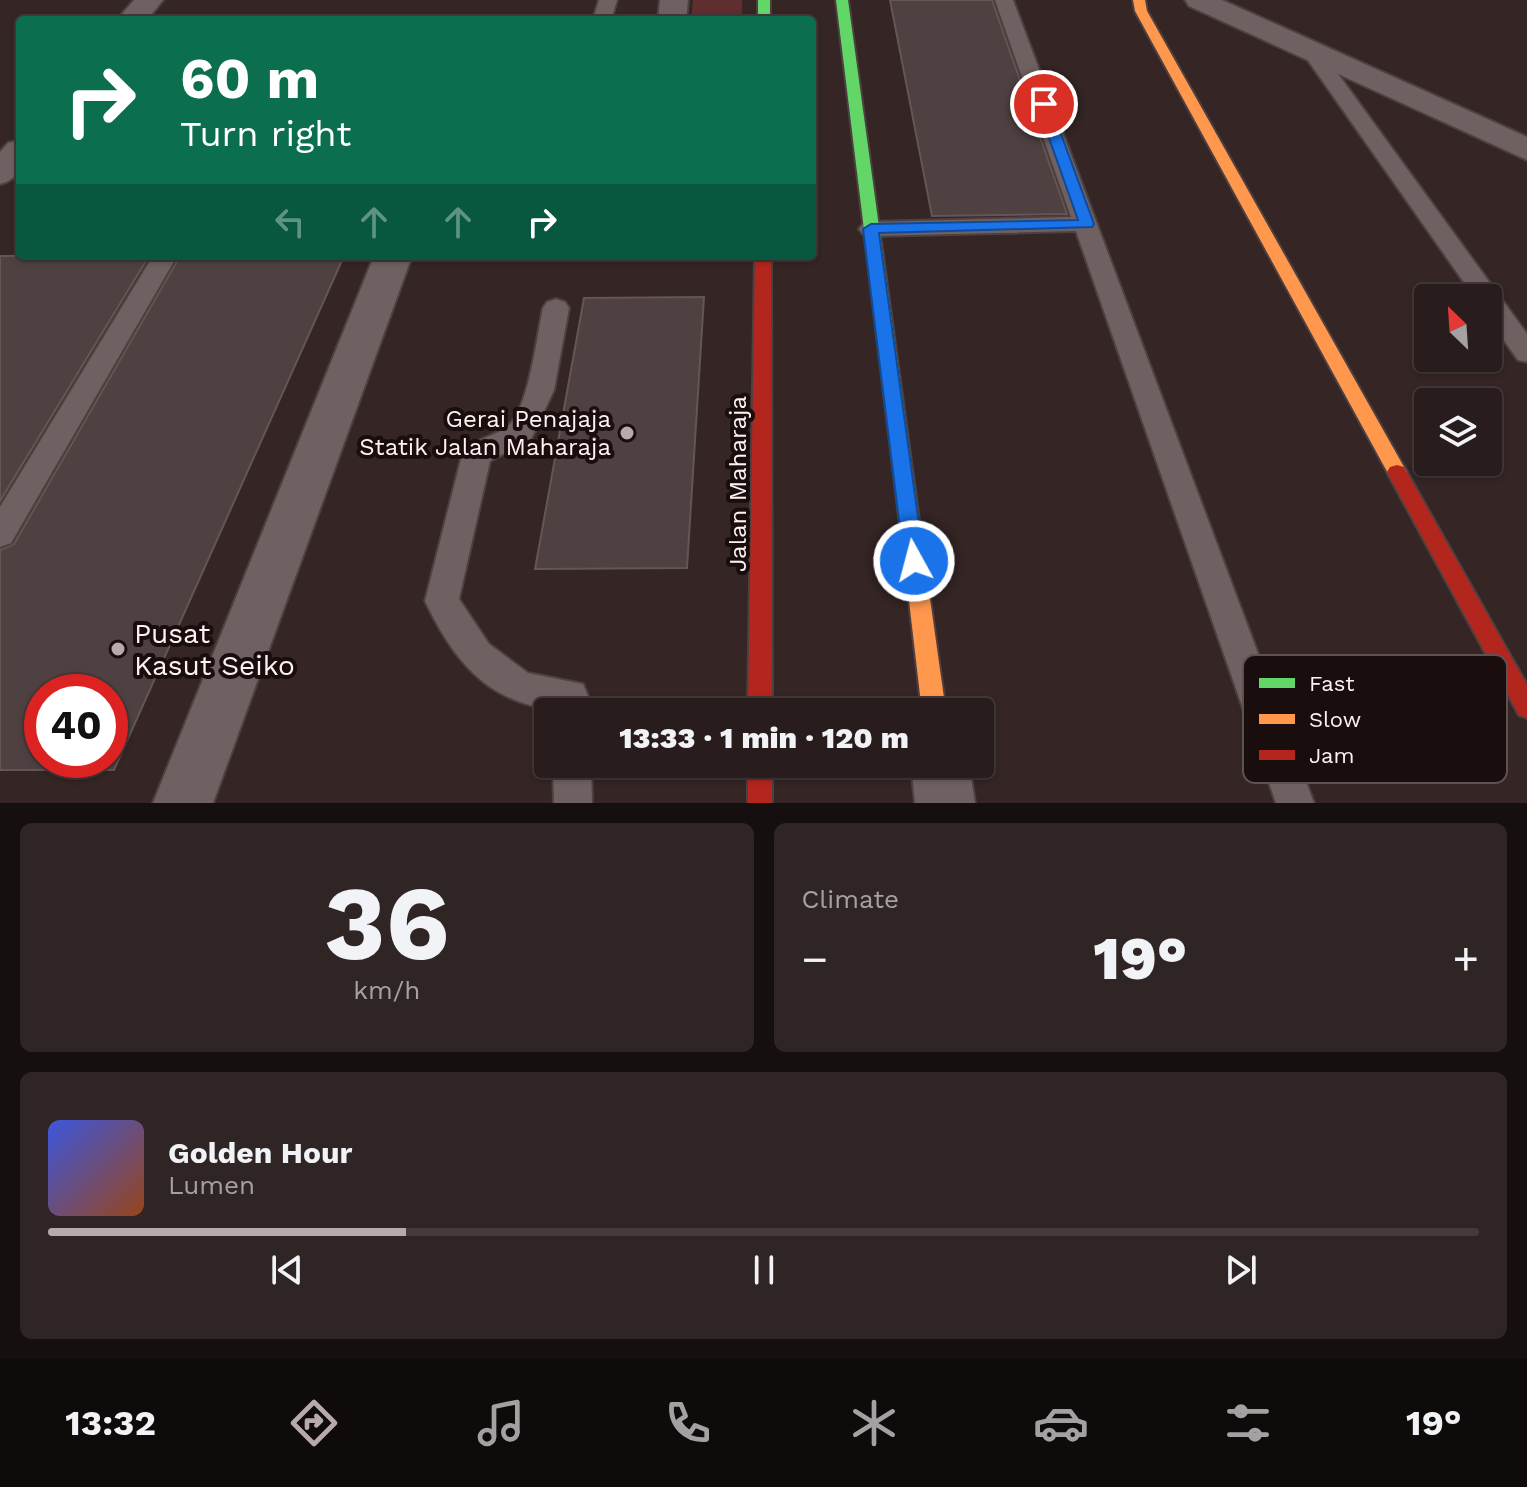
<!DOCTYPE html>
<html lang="en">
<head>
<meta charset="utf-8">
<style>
	body { margin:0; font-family:"Work Sans",sans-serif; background:#302525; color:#f1f3f6; height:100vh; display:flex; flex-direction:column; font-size:30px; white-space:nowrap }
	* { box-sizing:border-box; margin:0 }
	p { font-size:26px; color:#a5a1a3 }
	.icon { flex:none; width:44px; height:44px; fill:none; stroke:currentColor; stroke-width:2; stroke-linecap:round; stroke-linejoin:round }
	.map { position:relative; height:803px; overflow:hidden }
	.side { display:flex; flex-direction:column; gap:20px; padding:20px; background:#160f0f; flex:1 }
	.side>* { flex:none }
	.hud { position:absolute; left:16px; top:16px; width:800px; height:244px; border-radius:8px; box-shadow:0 2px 6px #0004,0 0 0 2px #443a3b; background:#0b6e4f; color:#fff; overflow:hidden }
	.needle { width:52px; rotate:335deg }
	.controls { position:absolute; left:1414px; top:284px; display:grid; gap:16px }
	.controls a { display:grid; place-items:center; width:88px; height:88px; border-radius:8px; background:#281c1c; box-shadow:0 2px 6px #0004,0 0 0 2px #443a3b; font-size:40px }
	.speed { position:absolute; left:24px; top:674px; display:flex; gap:16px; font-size:40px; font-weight:700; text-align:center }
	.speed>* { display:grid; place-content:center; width:104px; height:104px; border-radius:50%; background:#281c1c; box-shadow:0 2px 6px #0004,0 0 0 2px #443a3b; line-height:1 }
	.speed .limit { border:12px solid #d22; background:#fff; color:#111 }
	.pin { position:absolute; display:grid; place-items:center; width:68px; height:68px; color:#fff; margin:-34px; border:4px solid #fff; border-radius:50%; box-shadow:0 2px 8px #0007 }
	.me { position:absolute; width:88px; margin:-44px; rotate:353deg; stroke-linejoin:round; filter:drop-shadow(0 0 6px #0008) }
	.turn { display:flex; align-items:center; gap:28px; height:168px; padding:0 32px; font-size:36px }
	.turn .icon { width:104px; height:104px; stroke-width:2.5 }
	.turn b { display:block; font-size:56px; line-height:68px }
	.lanes { display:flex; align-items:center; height:76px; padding:0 32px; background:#0003; justify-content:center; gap:40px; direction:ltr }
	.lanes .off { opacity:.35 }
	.big { font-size:60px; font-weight:800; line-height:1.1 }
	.side .widget { flex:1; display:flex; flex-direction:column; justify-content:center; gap:12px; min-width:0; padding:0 28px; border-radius:12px; background:#302525 }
	.side .dial { align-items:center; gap:0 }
	.dial b { font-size:104px; line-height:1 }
	.song { display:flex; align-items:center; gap:24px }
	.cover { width:96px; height:96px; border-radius:12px; background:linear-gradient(135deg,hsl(230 70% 55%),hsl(20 70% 35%)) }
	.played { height:8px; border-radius:4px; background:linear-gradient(90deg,#b8aaaa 25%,#443a3b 25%) }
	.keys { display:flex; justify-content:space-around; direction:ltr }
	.heat { display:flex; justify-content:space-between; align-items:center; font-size:44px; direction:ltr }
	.side .tiles { flex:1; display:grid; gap:20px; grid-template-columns:1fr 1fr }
	.widget:last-child { grid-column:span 2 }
	.trip { position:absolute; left:534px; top:698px; width:460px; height:80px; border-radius:8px; background:#281c1c; box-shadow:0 2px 6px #0004,0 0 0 2px #443a3b; font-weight:800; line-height:80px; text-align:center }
	.tab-bar { display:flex; height:128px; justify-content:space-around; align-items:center; background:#100b0b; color:#a5a1a3 }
	.tab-bar .icon { width:56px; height:56px }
	.tab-bar .on { color:#b8aaaa }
	.tab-bar b { font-size:36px; color:#f1f3f6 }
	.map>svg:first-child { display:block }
	.green { fill:#612e2f }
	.building { fill:#4f4141; stroke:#655656; stroke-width:2; fill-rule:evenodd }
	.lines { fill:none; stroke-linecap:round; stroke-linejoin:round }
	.lane-casing { stroke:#4d4040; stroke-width:4 }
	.street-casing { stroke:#4d4040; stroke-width:4 }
	.fast-casing { stroke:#4d4040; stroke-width:4 }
	.slow-casing { stroke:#4d4040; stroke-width:4 }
	.jam-casing { stroke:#4d4040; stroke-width:4 }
	.lane { fill:#6f6161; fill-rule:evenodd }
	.street { fill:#6f6161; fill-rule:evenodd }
	.fast { fill:#63d668; fill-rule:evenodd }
	.slow { fill:#ff974d; fill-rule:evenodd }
	.jam { fill:#b3261e; fill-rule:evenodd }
	.route { fill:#1a73e8; stroke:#114b97; stroke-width:2 }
	.poi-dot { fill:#b8aaaa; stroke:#1a0d0d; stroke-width:3 }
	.labels { text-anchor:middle; stroke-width:8; stroke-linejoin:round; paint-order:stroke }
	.poi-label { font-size:24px; fill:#fef1f1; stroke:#1a0d0d; text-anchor:end }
	.street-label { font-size:24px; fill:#fef1f1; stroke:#1a0d0d }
	.near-poi-label { font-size:28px; fill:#fef1f1; stroke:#1a0d0d; text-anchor:start }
	.key { fill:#1a0d0d; stroke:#5e5151; stroke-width:2 }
	.key-label { font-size:22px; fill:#fef1f1 }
</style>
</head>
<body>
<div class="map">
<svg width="1527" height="803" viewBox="0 0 1527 803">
	<rect width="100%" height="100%" fill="#352525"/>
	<polygon class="green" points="693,0 742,0 742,20 691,20"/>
	<g class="building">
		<polygon points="890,0 992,0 1067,214 932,216"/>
		<polygon points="0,256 149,256 0,501"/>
		<path d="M 180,256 L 344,256 L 114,770 L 0,770 L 0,550 L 14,544 ZM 42,692 L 110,692 L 110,760 L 42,760 Z"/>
		<polygon points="704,297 687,568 535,569 584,298"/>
	</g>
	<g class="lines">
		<g class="lane-casing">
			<g id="lane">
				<polygon points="599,0 617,0 611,20 593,20"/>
				<polygon points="995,0 1013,0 1314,803 1276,803 1076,231 871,236 863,234 859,229 863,224 871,222 1071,217"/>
				<polygon points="1310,43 1317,45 1527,334 1527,362 1518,360 1488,318 1488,298 1475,298 1300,49"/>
				<polygon points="153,256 177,256 11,543 0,547 0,507"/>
				<path d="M 556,299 L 565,302 L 569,308 L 554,390 L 535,431 L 531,439 L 490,461 L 459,599 L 489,644 L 528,673 L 583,684 L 588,696 L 589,712 C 503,712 463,680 425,601 L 462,455 C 472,437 496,438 510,424 C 529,405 537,335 543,308 L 547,302 Z"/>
				<polygon points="553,764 591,764 592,803 554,803"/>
			</g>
		</g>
		<g class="street-casing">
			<g id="street">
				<polygon points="134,0 163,0 147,20 117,20"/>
				<polygon points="660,0 688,0 686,20 658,20"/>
				<polygon points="1185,0 1222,0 1527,137 1527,160 1189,6"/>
				<path d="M 20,140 C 20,161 24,178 0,184 L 0,152 L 8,143 Z"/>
				<polygon points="374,256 412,256 213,803 153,803"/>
				<polygon points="911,764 969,764 975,803 915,803"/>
			</g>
		</g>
		<g class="fast-casing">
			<g id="fast">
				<rect x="758" y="0" width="12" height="20"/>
				<polygon points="836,0 848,0 923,549 920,555 913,557 906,555 903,549"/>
			</g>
		</g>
		<g class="slow-casing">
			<g id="slow">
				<polygon points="1133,0 1145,0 1147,11 1404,467 1407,472 1404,477 1390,477 1135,11"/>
				<polygon points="913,541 920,543 923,549 946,712 922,712 903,549 906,543"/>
			</g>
		</g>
		<g class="jam-casing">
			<g id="jam">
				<polygon points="755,256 771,256 772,712 748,712"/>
				<polygon points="1397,465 1404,467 1527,685 1527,718 1519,715 1387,472 1390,467"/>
				<rect x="748" y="764" width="24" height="39"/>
			</g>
		</g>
		<use href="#lane" class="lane"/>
		<use href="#street" class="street"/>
		<use href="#fast" class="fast"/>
		<use href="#slow" class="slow"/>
		<use href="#jam" class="jam"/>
	</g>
	<polygon class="route" points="1039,102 1050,104 1094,224 1092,227 879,233 924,561 921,567 914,570 907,567 904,561 863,229 871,224 1078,220 1037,104"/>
	<g class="poi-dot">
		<circle cx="627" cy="433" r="8"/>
		<circle cx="118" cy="649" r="8"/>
	</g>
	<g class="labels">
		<g class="poi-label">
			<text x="611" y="427">Gerai Penajaja<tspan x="611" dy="28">Statik Jalan Maharaja</tspan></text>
		</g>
		<g class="street-label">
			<text transform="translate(738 484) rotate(-90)" y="8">Jalan Maharaja</text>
		</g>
		<g class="near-poi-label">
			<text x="134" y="643">Pusat<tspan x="134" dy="32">Kasut Seiko</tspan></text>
		</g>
	</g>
	<rect x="1243" y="655" width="264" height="128" rx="12" class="key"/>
	<rect x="1259" y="678" width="36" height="10" fill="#63d668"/>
	<rect x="1259" y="714" width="36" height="10" fill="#ff974d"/>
	<rect x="1259" y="750" width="36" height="10" fill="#b3261e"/>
	<g class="key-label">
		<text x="1309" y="691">Fast</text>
		<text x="1309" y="727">Slow</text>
		<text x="1309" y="763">Jam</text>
	</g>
</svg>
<div class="controls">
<a><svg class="needle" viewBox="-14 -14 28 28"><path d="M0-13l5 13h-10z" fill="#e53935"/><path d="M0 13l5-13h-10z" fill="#a5a1a3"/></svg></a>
<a><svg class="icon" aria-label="layers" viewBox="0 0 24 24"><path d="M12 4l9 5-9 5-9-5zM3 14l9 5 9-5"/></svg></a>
</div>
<div class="speed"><div class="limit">40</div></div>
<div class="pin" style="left:1044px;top:104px;background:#d93025"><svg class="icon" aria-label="arrive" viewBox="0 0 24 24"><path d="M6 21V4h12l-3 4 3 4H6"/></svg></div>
<svg class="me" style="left:914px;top:561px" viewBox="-20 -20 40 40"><circle r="17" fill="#1a73e8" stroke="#fff" stroke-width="3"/><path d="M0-11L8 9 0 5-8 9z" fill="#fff"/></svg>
<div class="trip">13:33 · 1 min · 120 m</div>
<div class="hud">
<div class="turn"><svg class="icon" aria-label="right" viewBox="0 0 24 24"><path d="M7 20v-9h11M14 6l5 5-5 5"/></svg><div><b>60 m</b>Turn right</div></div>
<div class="lanes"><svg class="icon off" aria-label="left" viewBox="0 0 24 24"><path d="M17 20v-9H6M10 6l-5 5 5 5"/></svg><svg class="icon off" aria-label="ahead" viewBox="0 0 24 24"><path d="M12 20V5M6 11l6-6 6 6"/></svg><svg class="icon off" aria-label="ahead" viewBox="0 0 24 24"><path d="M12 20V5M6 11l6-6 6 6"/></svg><svg class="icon" aria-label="right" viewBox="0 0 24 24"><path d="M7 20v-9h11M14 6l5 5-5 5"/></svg></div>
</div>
</div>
<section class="side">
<div class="tiles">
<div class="widget dial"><b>36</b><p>km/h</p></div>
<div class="widget"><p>Climate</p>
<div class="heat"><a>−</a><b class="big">19°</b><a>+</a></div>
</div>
<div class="widget">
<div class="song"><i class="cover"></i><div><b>Golden Hour</b><p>Lumen</p></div></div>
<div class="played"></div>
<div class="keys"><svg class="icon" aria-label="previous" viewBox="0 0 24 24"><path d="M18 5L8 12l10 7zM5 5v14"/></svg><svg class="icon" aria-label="pause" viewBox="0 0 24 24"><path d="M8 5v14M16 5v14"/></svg><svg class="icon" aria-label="next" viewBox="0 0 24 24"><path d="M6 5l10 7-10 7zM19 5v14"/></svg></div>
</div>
</div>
</section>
<nav class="tab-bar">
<b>13:32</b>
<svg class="icon on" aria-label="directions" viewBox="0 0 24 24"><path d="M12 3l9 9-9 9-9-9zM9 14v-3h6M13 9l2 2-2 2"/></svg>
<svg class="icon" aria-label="music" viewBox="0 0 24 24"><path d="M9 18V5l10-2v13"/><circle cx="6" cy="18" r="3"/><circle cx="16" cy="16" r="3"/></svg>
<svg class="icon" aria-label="phone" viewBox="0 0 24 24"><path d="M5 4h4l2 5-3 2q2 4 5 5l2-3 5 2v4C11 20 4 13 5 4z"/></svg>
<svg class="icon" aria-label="climate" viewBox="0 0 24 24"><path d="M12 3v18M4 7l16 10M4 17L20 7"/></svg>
<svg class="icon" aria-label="car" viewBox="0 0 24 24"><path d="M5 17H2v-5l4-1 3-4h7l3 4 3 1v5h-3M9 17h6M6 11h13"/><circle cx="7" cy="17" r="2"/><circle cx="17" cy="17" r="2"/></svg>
<svg class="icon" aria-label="filters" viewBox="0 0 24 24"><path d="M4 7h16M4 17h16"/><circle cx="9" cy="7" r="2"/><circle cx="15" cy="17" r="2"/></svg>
<b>19°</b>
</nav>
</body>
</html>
